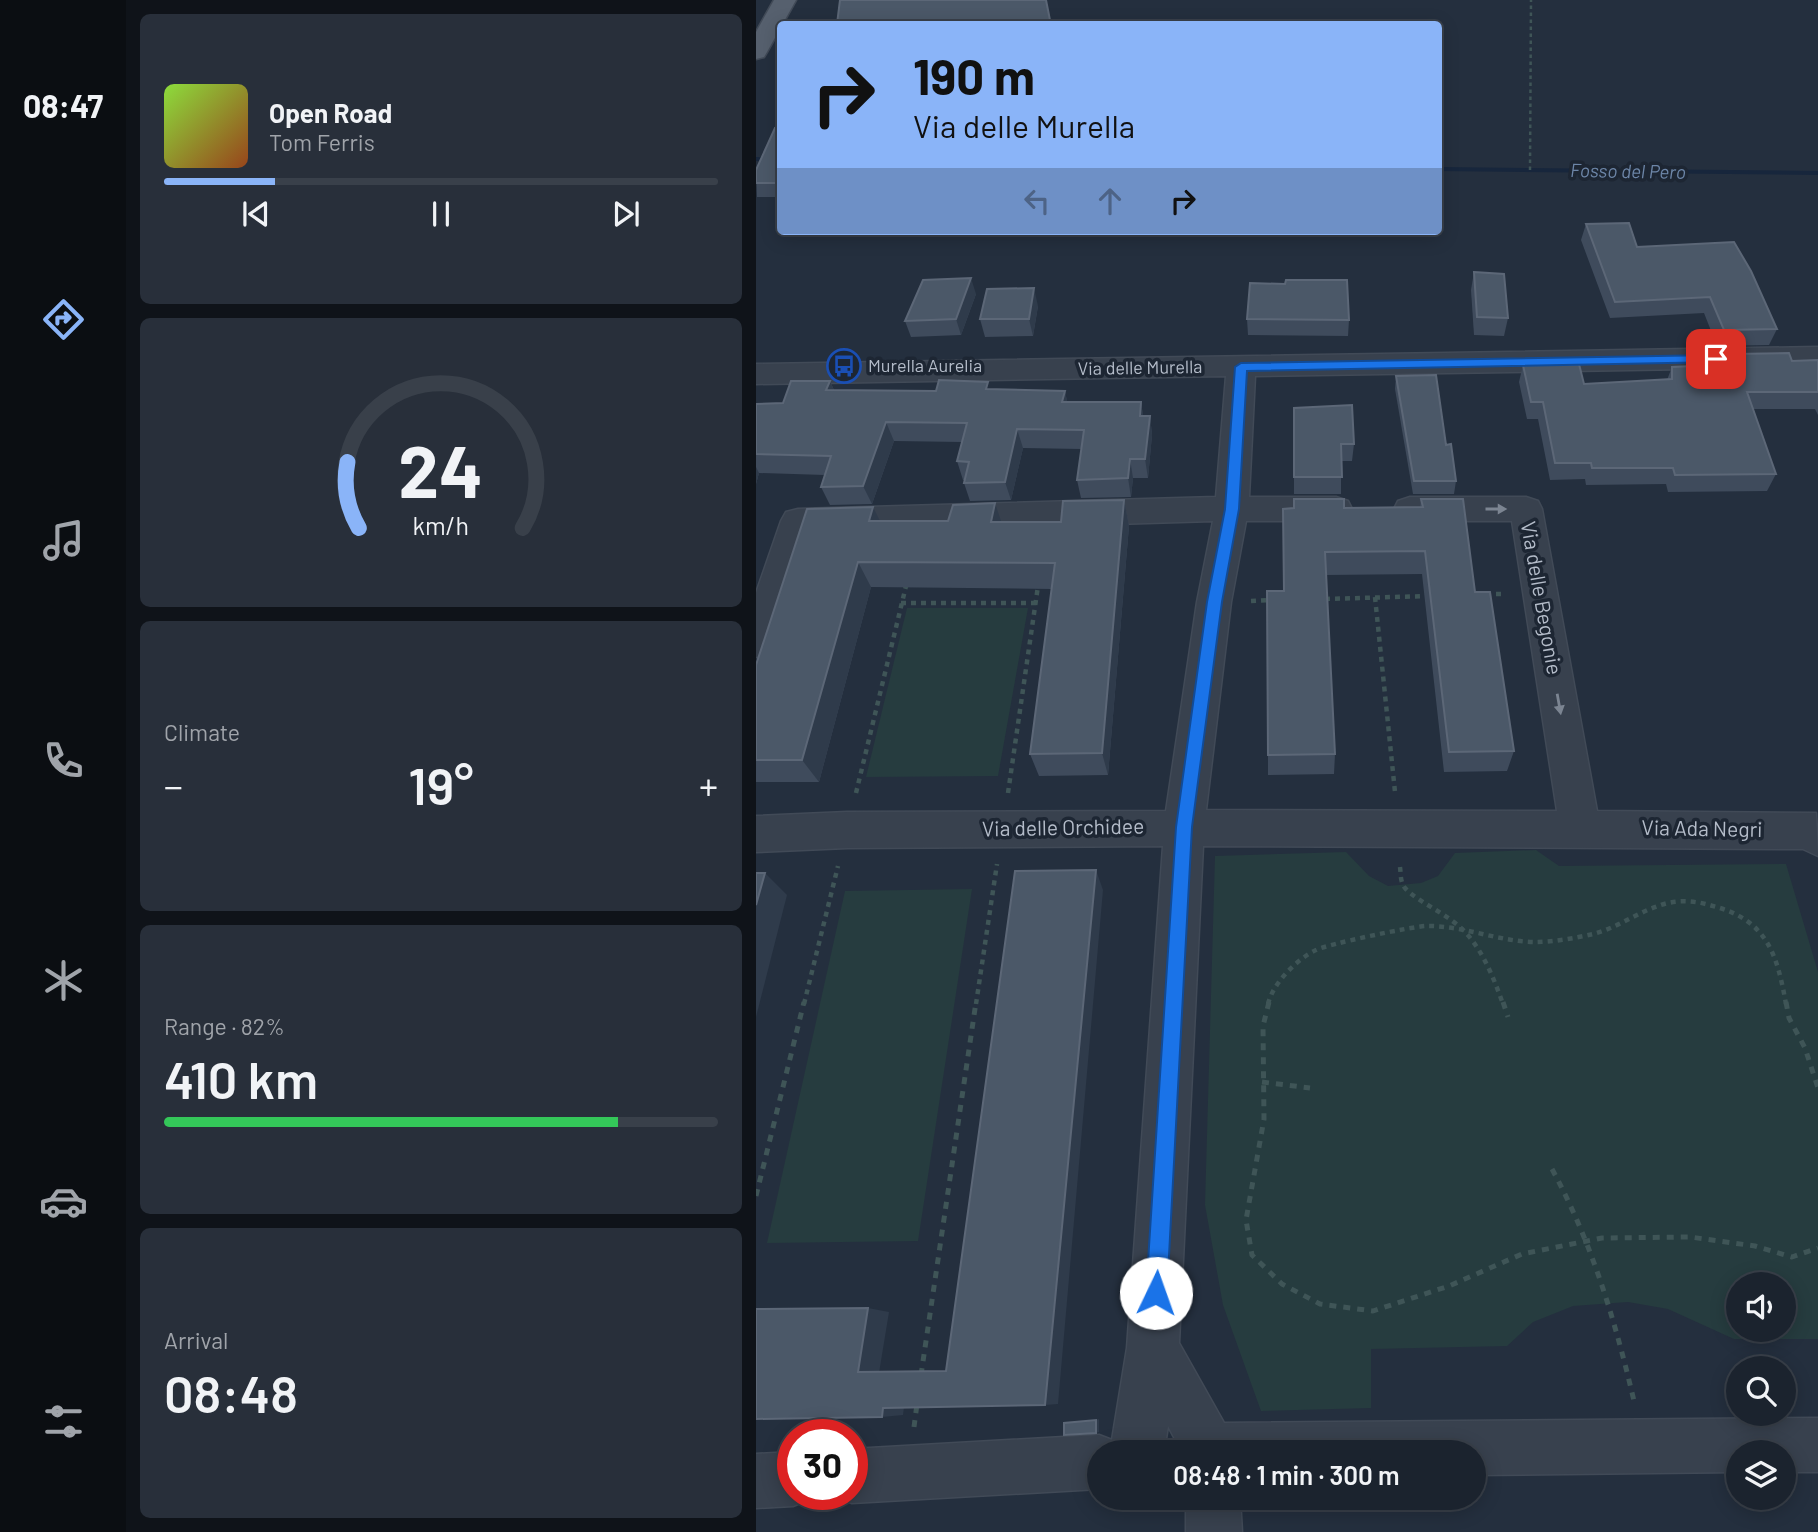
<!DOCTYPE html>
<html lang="en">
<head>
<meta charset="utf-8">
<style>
	body { margin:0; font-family:Barlow,sans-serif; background:#282f3a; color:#f1f3f6; height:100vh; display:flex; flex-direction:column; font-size:26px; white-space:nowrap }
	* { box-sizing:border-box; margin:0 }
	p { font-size:23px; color:#a0a4aa }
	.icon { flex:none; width:38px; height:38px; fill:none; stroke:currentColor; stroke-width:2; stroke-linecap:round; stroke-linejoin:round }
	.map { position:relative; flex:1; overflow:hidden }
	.side { display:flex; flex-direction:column; gap:14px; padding:14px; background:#0f1319; width:630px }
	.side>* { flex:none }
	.hud { position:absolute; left:21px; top:21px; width:665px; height:214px; border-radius:7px; box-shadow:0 4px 18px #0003,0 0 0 2px #39404a; background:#8ab4f8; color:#111; overflow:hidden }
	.controls { position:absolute; left:970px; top:1272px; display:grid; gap:14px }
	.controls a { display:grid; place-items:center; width:70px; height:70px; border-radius:50%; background:#1b232e; box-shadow:0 4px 18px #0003,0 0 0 2px #39404a; font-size:35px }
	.speed { position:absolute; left:21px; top:1419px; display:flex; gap:14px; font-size:35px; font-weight:700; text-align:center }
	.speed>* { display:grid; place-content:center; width:91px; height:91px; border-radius:50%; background:#1b232e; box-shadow:0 4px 18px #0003,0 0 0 2px #39404a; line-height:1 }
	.speed .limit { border:10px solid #d22; background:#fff; color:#111 }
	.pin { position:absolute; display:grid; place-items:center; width:60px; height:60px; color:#fff; margin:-30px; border-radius:14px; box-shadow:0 4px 10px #0006 }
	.me { position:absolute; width:77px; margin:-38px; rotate:3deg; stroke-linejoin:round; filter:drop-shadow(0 0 5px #0008) }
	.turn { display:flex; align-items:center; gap:24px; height:147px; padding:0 21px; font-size:32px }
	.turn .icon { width:91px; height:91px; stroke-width:2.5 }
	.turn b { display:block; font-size:49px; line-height:60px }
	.lanes { display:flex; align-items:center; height:66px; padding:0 21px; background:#0003; justify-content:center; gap:35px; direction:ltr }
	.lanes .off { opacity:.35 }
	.big { font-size:52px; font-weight:600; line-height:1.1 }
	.side .widget { flex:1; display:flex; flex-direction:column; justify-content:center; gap:10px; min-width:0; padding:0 24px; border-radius:10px; background:#282f3a }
	.side .dial { align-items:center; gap:0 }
	.dial svg { height:182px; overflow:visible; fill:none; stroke:#39404a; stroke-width:7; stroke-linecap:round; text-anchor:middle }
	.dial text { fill:#f1f3f6; stroke:none }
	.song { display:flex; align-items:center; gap:21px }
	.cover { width:84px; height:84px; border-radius:10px; background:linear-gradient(135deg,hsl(90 70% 55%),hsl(20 70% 35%)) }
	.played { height:7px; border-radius:4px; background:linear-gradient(90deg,#8ab4f8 20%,#39404a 20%) }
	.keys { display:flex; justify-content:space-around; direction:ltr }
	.heat { display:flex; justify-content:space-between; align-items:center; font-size:38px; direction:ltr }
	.charge { height:10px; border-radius:5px; background:linear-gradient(90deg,#34c759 82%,#39404a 0) }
	.trip { position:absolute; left:331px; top:1440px; width:399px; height:70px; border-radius:35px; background:#1b232e; box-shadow:0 4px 18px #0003,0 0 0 2px #39404a; font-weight:600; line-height:70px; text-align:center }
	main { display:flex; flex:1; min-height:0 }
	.menu { display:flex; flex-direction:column; width:126px; justify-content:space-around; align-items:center; background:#0b0e12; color:#a0a4aa }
	.menu .icon { width:49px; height:49px }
	.menu .on { color:#8ab4f8 }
	.menu b { font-size:32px; color:#f1f3f6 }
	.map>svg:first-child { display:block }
	.green { fill:#263c3f; fill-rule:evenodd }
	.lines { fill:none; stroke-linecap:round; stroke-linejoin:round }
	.stream { fill:#17263c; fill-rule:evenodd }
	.minor-casing { stroke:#414a57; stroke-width:3 }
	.major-casing { stroke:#414a57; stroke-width:3 }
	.path-far3 { stroke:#3f5557; stroke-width:2.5; stroke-dasharray:3.5 3.5; stroke-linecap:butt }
	.path-far2 { stroke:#3f5557; stroke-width:3.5; stroke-dasharray:4.5 4.5; stroke-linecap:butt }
	.path-far1 { stroke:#3f5557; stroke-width:4.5; stroke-dasharray:5 5; stroke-linecap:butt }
	.path { stroke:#3f5557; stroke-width:5; stroke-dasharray:7 7; stroke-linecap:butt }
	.minor { fill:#38414e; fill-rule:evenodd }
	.major { fill:#56606e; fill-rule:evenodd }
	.wall { fill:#3f4b5c }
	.shaded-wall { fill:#2f3b4b }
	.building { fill:#4b5868; stroke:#5c6777; stroke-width:2 }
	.oneway { fill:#7c8592 }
	.route { fill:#1a73e8; stroke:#114b97; stroke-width:2 }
	.labels { text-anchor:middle; stroke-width:7; stroke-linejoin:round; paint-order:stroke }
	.far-poi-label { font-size:18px; fill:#b4bcc9; stroke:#1d2633; text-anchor:start }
	.far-street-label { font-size:18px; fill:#b4bcc9; stroke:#1d2633 }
	.far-water-label { font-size:19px; font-style:italic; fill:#6d86a8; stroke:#1d2633 }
	.street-label { font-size:21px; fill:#b4bcc9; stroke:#1d2633 }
</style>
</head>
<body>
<main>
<nav class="menu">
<b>08:47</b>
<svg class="icon on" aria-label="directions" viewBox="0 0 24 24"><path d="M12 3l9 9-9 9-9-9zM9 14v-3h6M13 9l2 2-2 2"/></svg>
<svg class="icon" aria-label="music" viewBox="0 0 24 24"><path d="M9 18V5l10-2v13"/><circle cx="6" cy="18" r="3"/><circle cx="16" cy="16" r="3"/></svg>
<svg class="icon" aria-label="phone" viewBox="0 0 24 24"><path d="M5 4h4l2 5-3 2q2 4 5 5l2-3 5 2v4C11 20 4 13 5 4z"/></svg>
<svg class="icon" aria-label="climate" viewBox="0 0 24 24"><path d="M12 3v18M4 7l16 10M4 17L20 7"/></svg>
<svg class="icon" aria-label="car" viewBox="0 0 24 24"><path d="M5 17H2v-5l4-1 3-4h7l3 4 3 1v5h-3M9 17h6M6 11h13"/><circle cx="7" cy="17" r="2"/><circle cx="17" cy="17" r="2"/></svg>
<svg class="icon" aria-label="filters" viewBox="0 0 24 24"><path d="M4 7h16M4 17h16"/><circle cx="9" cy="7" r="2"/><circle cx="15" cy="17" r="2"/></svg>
</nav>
<section class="side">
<div class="widget">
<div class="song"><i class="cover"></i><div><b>Open Road</b><p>Tom Ferris</p></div></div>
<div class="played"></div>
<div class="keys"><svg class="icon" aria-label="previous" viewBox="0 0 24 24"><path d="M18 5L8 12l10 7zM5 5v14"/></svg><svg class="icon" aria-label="pause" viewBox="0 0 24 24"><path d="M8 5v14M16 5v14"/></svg><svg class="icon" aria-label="next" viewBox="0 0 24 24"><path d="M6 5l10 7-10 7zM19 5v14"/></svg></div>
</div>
<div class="widget dial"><svg viewBox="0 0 100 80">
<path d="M14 69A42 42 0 1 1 86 69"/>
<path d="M14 69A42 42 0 0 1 9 40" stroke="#8ab4f8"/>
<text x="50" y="56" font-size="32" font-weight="700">24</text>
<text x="50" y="72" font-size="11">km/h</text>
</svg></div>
<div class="widget"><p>Climate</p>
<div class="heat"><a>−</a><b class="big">19°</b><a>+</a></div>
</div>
<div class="widget"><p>Range · 82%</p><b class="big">410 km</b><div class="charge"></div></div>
<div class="widget"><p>Arrival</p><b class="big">08:48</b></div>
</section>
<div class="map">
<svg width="1062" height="1532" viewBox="0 0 1062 1532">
	<rect width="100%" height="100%" fill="#242f3e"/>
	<g class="green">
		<polygon points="151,608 272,608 242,776 110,777"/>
		<path d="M 780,850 L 803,866 L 1030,864 L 1062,972 L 1062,1339 L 978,1339 L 912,1309 L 872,1302 L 817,1306 L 777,1322 L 751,1346 L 615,1349 L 615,1408 L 505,1411 L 467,1305 L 449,1205 L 459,856 L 590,852 L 613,876 L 632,886 L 665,883 L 682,876 L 699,853 ZM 1027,1284 L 1027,1330 L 982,1330 L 982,1284 Z"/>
		<polygon points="216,889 162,1241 11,1243 89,891"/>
	</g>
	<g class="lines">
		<g class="stream">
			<polygon points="0,157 24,158 24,162 0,161"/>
			<polygon points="682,167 1062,171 1062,175 682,171"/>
		</g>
		<g class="minor-casing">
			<g id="minor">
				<polygon points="1062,347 1062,367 499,376 493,497 580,497 592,501 596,509 592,517 580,521 490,521 475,602 450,810 801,811 756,521 654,521 642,517 638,509 642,501 654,497 770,497 782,501 786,509 841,811 1060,813 1062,856 1047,849 447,846 423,1343 468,1423 1062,1418 1062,1472 1027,1472 1027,1452 982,1452 982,1472 718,1475 718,1452 426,1452 412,1426 408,1452 343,1452 343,1489 96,1503 77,1495 96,1494 96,1449 343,1435 356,1440 371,1348 407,846 91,848 0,852 0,816 91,812 410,811 441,602 457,521 55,533 18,643 13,653 0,657 0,593 25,521 30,512 42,509 460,497 470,376 0,384 0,364"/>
				<polygon points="37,1452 37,1494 58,1494 56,1498 37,1506 0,1508 0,1454"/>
				<polygon points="430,1498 484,1498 486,1532 430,1532"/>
			</g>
		</g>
		<g class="major-casing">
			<polygon id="major" points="18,0 40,0 11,52 8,57 0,59 0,32"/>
		</g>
		<polyline class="path-far3" points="774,170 775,0"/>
		<g class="path-far2">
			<polyline points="149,588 150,584"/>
			<polyline points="281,588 282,584"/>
		</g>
		<g class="path-far1">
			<polyline points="730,594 749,594"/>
			<polyline points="619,597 639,792"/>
			<polyline points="569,599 672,596"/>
			<polyline points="495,601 514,600"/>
			<polyline points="145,603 280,603"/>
			<polyline points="100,793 150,586"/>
			<polyline points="252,793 282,586"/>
			<path d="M 644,867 C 645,874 644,882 649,888 C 661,902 693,914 710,933 C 728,953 738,979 747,1004"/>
			<polyline points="48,1004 82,866"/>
			<polyline points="220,1004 241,864"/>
			<path d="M 512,1004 C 517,983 541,959 560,950 C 572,944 654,927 669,926 C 706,925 744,942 779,942 C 797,942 820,938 837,934 C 861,928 882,912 905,905 C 922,899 941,901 957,906 C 1011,920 1021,954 1030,1004"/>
		</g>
		<g class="path">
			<polyline points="513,1002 507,1026 508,1119 490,1220 496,1255 526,1284 564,1304 617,1311 693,1286 766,1254 846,1238 934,1237 999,1246 1036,1257 1062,1248"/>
			<polyline points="747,1002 752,1017"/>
			<polyline points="1030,1002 1033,1018 1049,1048 1062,1088"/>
			<polyline points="506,1082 554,1088"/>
			<path d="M 796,1169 C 836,1243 859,1320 878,1401"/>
			<polyline points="0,1196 48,1002"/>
			<polyline points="165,1375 220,1002"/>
			<polyline points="158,1427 161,1404"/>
		</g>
		<use href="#minor" class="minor"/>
		<use href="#major" class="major"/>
	</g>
	<g class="wall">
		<polygon points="290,0 295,24 81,24"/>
		<polygon points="24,127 24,197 1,197 0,170"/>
		<polygon points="830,224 881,247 1021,329 1013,345 961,346 948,313 854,318 825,240"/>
		<polygon points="718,272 752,318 748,336 718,335 715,290"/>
		<polygon points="220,294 205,335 155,337 149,321"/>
		<polygon points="282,306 277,336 229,337 224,319"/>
		<polygon points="491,319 593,320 592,336 492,335"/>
		<polygon points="978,354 1036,361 1062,360 1062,415 1059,409 997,409 1020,474 1011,491 912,492 910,484 830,485 829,479 794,480 782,419 771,419 763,382 767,365 828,384 911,380 916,367 974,364"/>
		<polygon points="640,376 690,445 700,481 698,494 657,494 639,389"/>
		<polygon points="74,381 78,390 180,391 235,389 309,391 311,402 385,402 387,416 394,416 396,435 392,478 377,478 375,497 325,498 321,480 325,449 267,448 255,500 214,501 208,483 209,480 207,480 201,461 206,442 138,441 116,504 74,505 65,487 69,475 3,473 0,484 0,404 27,403"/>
		<polygon points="538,408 598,444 596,461 585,461 585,494 538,494"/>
		<polygon points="665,499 719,592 758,751 751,771 688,772 666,574 570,575 579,754 578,774 512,775 512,755 528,591 588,508 664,507"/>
		<polygon points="368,500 373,526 352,775 283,776 274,754 296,589 115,587 63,782 0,782 0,665 124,521 305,522"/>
	</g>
	<g class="shaded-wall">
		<polygon points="215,278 220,294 205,335 200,319"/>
		<polygon points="278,288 282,306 277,336 273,319"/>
		<polygon points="74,381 82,400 70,390"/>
		<polygon points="309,391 313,410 306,402"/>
		<polygon points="385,402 388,421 384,416"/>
		<polygon points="394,416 396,435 392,478 389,459"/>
		<polygon points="130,422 138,441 116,504 107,486"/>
		<polygon points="261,429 267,448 255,500 249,482"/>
		<polygon points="374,459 377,478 375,497 372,478"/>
		<polygon points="0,467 3,473 0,484"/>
		<polygon points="368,500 373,526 352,775 346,753"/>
		<polygon points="239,503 248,530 235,522"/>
		<polygon points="117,507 130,533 113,521"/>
		<polygon points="102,562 115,587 63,782 46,760"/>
		<polygon points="340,870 347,890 302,1404 289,1405"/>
		<polygon points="9,873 31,895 0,1017 0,905"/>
		<polygon points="112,1308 133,1312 123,1373 102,1372"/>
		<polygon points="148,1407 147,1415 126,1417 127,1408"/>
		<polygon points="343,1419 343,1432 340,1433 340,1420"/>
	</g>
	<g class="building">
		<polygon points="84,0 290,0 294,20 244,24 81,24"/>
		<polygon points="24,127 24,183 0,183 0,170 19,128"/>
		<polygon points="873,223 881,247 978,242 995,271 1021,329 968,330 954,297 859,302 830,224"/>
		<polygon points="718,272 748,274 752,318 721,317"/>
		<polygon points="215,278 200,319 149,321 167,280"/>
		<polygon points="530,280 591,280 593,320 491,319 494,283 529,284"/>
		<polygon points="278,288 273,319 224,319 231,289"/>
		<polygon points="1033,353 1036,361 1062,360 1062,392 991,392 1020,474 919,475 917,468 836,468 835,463 799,463 787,402 775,402 767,365 823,364 828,384 916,379 916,367 982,364 978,354"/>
		<polygon points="680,375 690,445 695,444 700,481 658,481 640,376"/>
		<polygon points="183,380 232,382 230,389 309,391 306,402 385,402 384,416 394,416 389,459 374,459 372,478 321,480 328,430 261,429 249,482 208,483 213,462 201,461 211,423 130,422 107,486 65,487 75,456 0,454 0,404 27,403 35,381 74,381 70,390 180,391"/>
		<polygon points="596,405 598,444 585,444 586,477 538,477 538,408"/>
		<polygon points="538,499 588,499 588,508 667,507 665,499 707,499 719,592 734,592 758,751 693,752 669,551 569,552 579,754 512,755 511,591 528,591 527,509 538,508"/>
		<polygon points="368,500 346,753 274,754 299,563 102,562 46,760 0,760 0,665 51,509 117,507 113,521 192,521 197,505 239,503 235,522 305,522 307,501"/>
		<polygon points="340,870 289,1405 127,1408 126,1417 0,1419 0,1309 112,1308 102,1372 190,1371 259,871"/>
		<polygon points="0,873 9,873 0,905"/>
		<polygon points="340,1420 340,1433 308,1435 308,1423"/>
	</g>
	<defs><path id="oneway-solid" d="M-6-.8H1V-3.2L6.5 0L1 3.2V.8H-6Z" transform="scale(1.75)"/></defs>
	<g class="oneway">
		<use href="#oneway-solid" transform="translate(740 509)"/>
		<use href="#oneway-solid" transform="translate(803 704) rotate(80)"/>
	</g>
	<polygon class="route" points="960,355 966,359 964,362 491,371 483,509 466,602 436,827 411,1293 408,1300 400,1303 393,1300 390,1293 420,827 451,602 469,509 479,367 485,363"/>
	<defs>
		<g id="bus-ring" transform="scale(1.75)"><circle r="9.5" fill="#1d2633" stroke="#1a4fb4" stroke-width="1.5"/><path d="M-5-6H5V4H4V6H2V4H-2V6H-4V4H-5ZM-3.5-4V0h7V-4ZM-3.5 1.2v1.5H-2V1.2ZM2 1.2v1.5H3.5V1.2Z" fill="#1a4fb4"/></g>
	</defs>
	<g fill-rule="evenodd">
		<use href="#bus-ring" x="88" y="366"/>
	</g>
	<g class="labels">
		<g class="far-poi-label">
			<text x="112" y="372">Murella Aurelia</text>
		</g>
		<g class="far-street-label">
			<text transform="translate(384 368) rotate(-1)" y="6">Via delle Murella</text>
		</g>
		<g class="far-water-label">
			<text transform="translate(872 171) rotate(1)" y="7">Fosso del Pero</text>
		</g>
		<g class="street-label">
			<text transform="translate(785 598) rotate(80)" y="7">Via delle Begonie</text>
			<text transform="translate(307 828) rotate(-1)" y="7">Via delle Orchidee</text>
			<text transform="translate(946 829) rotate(1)" y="7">Via Ada Negri</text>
		</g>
	</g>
</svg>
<div class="controls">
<a><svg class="icon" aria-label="sound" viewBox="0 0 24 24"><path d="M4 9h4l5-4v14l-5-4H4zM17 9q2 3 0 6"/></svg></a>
<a><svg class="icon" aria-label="search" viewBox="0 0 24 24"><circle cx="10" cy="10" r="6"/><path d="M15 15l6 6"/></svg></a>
<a><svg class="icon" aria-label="layers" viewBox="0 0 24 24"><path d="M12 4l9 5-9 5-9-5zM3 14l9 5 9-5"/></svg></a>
</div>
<div class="speed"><div class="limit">30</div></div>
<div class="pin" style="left:960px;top:359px;background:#d93025"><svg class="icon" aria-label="arrive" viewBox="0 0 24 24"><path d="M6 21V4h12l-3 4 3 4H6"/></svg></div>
<svg class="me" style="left:400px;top:1293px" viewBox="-20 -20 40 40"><circle r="19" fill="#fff"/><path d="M0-13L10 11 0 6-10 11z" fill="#1a73e8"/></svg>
<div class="trip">08:48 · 1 min · 300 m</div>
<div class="hud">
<div class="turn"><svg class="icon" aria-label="right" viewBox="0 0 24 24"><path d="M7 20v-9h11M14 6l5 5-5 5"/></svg><div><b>190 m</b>Via delle Murella</div></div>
<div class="lanes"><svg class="icon off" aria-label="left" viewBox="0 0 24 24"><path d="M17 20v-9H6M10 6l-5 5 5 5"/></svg><svg class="icon off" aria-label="ahead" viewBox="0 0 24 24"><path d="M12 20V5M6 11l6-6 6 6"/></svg><svg class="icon" aria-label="right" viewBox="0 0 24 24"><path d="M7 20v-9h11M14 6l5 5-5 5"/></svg></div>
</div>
</div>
</main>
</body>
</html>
